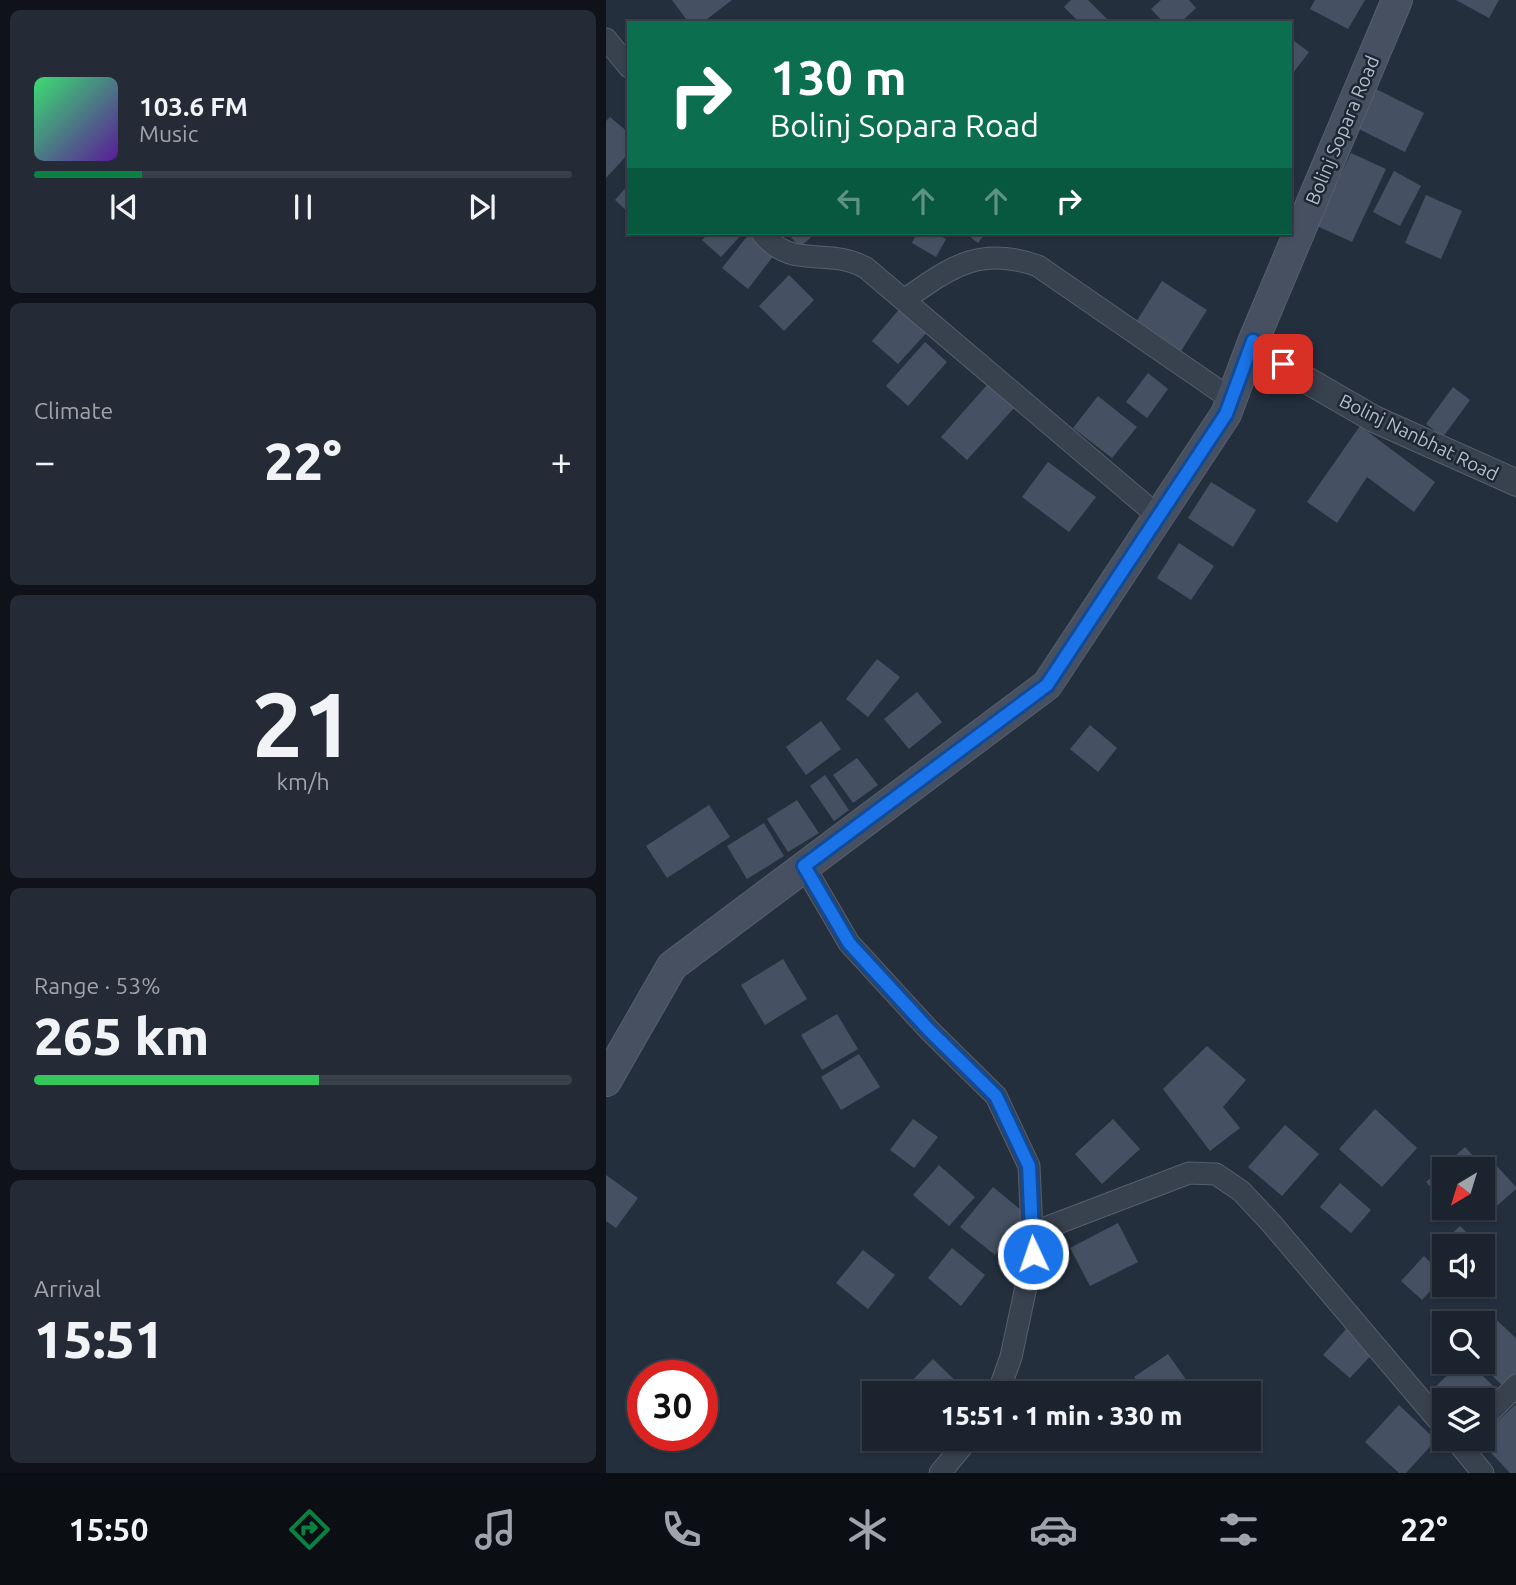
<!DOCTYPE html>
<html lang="en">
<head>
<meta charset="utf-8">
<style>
	body { margin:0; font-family:Ubuntu,sans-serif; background:#242b36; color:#f1f3f6; height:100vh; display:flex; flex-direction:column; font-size:26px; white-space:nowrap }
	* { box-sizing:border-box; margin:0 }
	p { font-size:23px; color:#a0a4aa }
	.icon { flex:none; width:38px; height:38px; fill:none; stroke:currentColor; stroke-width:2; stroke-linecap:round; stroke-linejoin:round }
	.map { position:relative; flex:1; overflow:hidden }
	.side { display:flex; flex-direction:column; gap:10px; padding:10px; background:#0f1319; width:606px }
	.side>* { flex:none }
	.banner { position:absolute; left:21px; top:21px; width:665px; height:214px; border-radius:0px; box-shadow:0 2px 5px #0004,0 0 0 2px #39404a; background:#0b6e4f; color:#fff; overflow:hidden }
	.needle { width:46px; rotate:218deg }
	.controls { position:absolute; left:826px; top:1157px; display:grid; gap:14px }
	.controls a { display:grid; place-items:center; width:63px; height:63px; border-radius:0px; background:#1b232e; box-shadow:0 2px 5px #0004,0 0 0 2px #39404a; font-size:35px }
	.speed { position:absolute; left:21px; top:1360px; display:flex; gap:14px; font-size:35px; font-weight:700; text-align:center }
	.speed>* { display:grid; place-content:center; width:91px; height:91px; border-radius:50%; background:#1b232e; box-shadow:0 2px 5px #0004,0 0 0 2px #39404a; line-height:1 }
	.speed .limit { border:10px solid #d22; background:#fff; color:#111 }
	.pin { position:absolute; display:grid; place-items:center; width:60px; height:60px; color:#fff; margin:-30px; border-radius:14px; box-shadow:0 4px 10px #0006 }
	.me { position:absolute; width:77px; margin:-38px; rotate:357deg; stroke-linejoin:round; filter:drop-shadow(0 0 5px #0008) }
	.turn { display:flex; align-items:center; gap:24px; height:147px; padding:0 28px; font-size:32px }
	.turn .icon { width:91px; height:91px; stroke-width:2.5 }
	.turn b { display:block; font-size:49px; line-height:60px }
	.lanes { display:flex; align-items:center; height:66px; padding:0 28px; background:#0003; justify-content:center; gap:35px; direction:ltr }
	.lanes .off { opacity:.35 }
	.big { font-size:52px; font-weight:800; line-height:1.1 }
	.side .tile { flex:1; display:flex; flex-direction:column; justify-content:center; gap:10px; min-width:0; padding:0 24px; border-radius:10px; background:#242b36 }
	.side .dial { align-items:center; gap:0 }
	.dial b { font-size:91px; line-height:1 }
	.song { display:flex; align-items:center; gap:21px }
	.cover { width:84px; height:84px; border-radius:10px; background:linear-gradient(135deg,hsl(140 70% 55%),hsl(270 70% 35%)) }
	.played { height:7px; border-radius:4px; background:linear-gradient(90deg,#0b8043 20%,#39404a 20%) }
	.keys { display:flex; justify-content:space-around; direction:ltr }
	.heat { display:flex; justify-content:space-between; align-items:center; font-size:38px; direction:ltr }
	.charge { height:10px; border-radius:5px; background:linear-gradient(90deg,#34c759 53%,#39404a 0) }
	.trip { position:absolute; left:256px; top:1381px; width:399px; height:70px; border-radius:0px; background:#1b232e; box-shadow:0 2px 5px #0004,0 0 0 2px #39404a; font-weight:800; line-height:70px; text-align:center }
	.tab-bar { display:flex; height:112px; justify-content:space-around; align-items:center; background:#0b0e12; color:#a0a4aa }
	.tab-bar .icon { width:49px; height:49px }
	.tab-bar .current { color:#0b8043 }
	.tab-bar b { font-size:32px; color:#f1f3f6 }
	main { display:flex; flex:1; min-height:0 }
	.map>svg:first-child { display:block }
	.building { fill:#455162 }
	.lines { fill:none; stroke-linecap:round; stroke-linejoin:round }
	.minor-casing { stroke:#565f6c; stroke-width:23 }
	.tertiary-casing { stroke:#565f6c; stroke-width:28 }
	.secondary-casing { stroke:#565f6c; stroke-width:32 }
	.minor { stroke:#38414e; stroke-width:21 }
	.tertiary { stroke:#38414e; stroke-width:26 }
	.secondary { stroke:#465061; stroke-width:30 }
	.route-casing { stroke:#114b97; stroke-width:18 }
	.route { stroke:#1a73e8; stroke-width:12 }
	.labels { text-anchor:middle; stroke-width:5; stroke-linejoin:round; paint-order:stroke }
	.street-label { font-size:19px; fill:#b4bcc9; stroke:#1d2633 }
</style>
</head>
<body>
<main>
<section class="side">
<div class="tile">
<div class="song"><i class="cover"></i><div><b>103.6 FM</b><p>Music</p></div></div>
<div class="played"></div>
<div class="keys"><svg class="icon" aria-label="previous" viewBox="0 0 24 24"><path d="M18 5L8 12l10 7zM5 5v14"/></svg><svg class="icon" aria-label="pause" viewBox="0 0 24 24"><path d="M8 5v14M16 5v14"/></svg><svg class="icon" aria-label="next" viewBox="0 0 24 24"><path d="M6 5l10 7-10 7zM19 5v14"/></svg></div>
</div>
<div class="tile"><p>Climate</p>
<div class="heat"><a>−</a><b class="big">22°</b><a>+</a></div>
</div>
<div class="tile dial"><b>21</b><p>km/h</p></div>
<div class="tile"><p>Range · 53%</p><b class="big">265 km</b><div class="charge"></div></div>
<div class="tile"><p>Arrival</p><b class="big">15:51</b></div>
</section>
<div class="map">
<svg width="911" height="1473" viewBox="0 0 911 1473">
	<rect width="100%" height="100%" fill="#242f3e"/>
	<g class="building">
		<polygon points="66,0 126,0 96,23 83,23"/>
		<polygon points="465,0 482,0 505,23 474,23 458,7"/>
		<polygon points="555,0 583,0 590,8 574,23 558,23 545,9"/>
		<polygon points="709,0 759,0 742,29 704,9"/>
		<polygon points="850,0 893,0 883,18"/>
		<polygon points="684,38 703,52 684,77"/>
		<polygon points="768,88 818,113 799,152 749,127"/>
		<polygon points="4,117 23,133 23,153 0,178 0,121"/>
		<polygon points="745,153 780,169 746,242 711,226"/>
		<polygon points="788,171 815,186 794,226 767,212"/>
		<polygon points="23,184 23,213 9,200"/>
		<polygon points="820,195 856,211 835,259 799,243"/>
		<polygon points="103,233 137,233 115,257 96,240"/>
		<polygon points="181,233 210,233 194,247"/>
		<polygon points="311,233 329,233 340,239 330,257 306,243"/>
		<polygon points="359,233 380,233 372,243"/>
		<polygon points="143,234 169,254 142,289 116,268"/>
		<polygon points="183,275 208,300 178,331 153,306"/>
		<polygon points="556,281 601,310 575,351 530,322"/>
		<polygon points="296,306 323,330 292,364 266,341"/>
		<polygon points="319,342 341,362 302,406 280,386"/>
		<polygon points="542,373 562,389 541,418 520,402"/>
		<polygon points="381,385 408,408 361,460 335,437"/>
		<polygon points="847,387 864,400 837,437 820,424"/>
		<polygon points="492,396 531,427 506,458 467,428"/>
		<polygon points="754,426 829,482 808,512 761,477 731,523 701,502"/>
		<polygon points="442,462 490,497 463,532 416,497"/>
		<polygon points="605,482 650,510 627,547 582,518"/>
		<polygon points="573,543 608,566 585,600 551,578"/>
		<polygon points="271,659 294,677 262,717 240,699"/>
		<polygon points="311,692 336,722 303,749 278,719"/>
		<polygon points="215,721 235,749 200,775 180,747"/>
		<polygon points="484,725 511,748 492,772 464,749"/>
		<polygon points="251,758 272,785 247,803 227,775"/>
		<polygon points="219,775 243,810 228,821 204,786"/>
		<polygon points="191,800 213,833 182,852 161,819"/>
		<polygon points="103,805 124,837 61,878 40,846"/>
		<polygon points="158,823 178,856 141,879 121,846"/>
		<polygon points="177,959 201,999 159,1025 135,985"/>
		<polygon points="231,1014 252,1049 216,1070 195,1035"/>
		<polygon points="601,1046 640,1080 617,1107 634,1128 604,1151 557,1089"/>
		<polygon points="253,1054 274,1087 235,1110 215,1077"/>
		<polygon points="769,1109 811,1148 776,1187 733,1149"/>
		<polygon points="307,1119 332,1137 308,1168 284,1150"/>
		<polygon points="507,1119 534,1149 496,1184 469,1154"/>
		<polygon points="679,1125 713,1154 676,1196 642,1167"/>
		<polygon points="859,1147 879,1169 838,1169 838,1201 820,1182"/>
		<polygon points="889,1164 911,1188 874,1221 862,1208 877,1208 877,1176"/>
		<polygon points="333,1165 369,1197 343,1226 307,1195"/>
		<polygon points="0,1175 32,1198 10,1228 0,1221"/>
		<polygon points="734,1183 765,1210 745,1233 714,1207"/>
		<polygon points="387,1187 421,1215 389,1255 354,1227"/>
		<polygon points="512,1223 532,1262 484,1286 464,1248"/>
		<polygon points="854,1226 874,1246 838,1246 838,1267 825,1254"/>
		<polygon points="346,1248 379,1275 355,1306 322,1278"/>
		<polygon points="877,1249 890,1263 877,1276"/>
		<polygon points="257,1250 289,1275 262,1309 230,1283"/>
		<polygon points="818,1256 838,1276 816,1300 795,1281"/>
		<polygon points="884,1314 911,1339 911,1374 898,1387 872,1362 877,1362 877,1322"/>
		<polygon points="742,1327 769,1351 744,1378 717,1355"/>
		<polygon points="562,1354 585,1387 576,1393 539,1393 528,1377"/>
		<polygon points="327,1359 362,1393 302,1393 298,1389"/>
		<polygon points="855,1362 863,1362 894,1393 877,1410 877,1400 838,1400 838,1412 821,1395"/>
		<polygon points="911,1403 911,1473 904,1473 871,1438 877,1438 877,1435"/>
		<polygon points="793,1405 830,1440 800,1473 793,1473 759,1442"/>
	</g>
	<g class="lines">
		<g class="minor-casing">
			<g id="minor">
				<polyline points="0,39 23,67"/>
				<path d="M 156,233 C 186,271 221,246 260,268 L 552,516"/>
				<path d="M 298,300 C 345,267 374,245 432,266 L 625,399"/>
				<polyline points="198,866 243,943 323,1030 390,1096 423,1166 427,1254 405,1357 392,1393"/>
				<polyline points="426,1233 583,1173 610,1174 635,1191 665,1223 838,1427"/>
				<polyline points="877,1419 911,1385"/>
				<polyline points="848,1438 877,1473"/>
				<polyline points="334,1473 363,1438"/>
			</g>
		</g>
		<g class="tertiary-casing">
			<polyline id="tertiary" points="647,342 692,375 768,419 911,483"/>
		</g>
		<g class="secondary-casing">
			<polyline id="secondary" points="0,1081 66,966 441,685 620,414 647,342 791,0"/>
		</g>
		<use href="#minor" class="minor"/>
		<use href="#tertiary" class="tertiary"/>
		<use href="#secondary" class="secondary"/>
	</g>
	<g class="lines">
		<g class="route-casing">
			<polyline id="route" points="427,1254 423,1166 390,1096 323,1030 243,943 198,866 441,685 620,414 647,341 677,364"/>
		</g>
		<use href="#route" class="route"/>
	</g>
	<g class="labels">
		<g class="street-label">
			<text transform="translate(736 130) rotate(-67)" y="7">Bolinj Sopara Road</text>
			<text transform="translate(813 437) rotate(26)" y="7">Bolinj Nanbhat Road</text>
		</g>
	</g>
</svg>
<div class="controls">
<a><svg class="needle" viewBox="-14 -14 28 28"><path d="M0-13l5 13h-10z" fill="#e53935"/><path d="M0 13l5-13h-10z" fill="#a0a4aa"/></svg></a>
<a><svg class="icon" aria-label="sound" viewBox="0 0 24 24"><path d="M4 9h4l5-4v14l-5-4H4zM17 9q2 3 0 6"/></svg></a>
<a><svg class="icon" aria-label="search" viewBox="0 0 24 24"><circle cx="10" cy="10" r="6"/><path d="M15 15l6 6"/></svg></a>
<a><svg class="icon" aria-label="layers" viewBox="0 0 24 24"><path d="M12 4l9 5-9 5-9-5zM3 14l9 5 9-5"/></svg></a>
</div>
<div class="speed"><div class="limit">30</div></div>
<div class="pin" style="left:677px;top:364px;background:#d93025"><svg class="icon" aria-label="arrive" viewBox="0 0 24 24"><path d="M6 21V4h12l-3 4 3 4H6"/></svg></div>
<svg class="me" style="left:427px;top:1254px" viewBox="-20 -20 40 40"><circle r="17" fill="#1a73e8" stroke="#fff" stroke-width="3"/><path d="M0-11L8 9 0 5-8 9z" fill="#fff"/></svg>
<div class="trip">15:51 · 1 min · 330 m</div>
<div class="banner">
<div class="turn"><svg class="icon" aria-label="right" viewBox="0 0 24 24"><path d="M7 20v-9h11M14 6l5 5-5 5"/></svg><div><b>130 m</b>Bolinj Sopara Road</div></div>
<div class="lanes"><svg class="icon off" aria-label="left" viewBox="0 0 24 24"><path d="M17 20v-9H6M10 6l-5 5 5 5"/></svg><svg class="icon off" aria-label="ahead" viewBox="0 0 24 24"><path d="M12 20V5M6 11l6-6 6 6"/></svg><svg class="icon off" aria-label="ahead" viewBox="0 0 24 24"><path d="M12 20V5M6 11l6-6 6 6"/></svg><svg class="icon" aria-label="right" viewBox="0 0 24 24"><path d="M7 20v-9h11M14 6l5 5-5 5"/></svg></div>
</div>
</div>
</main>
<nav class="tab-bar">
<b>15:50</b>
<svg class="icon current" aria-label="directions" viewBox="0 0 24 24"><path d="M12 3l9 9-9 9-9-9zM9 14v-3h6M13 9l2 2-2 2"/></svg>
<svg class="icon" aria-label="music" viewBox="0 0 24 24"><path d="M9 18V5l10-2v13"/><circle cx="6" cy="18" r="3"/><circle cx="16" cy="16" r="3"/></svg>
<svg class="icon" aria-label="phone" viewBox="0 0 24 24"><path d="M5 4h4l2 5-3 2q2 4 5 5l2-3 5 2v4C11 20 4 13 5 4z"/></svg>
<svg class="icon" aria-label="climate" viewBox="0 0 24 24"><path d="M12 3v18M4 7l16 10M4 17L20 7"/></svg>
<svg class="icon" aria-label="car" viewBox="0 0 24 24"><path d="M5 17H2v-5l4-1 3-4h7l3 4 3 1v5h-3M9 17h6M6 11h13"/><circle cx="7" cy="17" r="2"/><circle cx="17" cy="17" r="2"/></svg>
<svg class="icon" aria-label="filters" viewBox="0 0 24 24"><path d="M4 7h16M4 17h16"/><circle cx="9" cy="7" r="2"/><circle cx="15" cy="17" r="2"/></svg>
<b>22°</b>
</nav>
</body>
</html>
